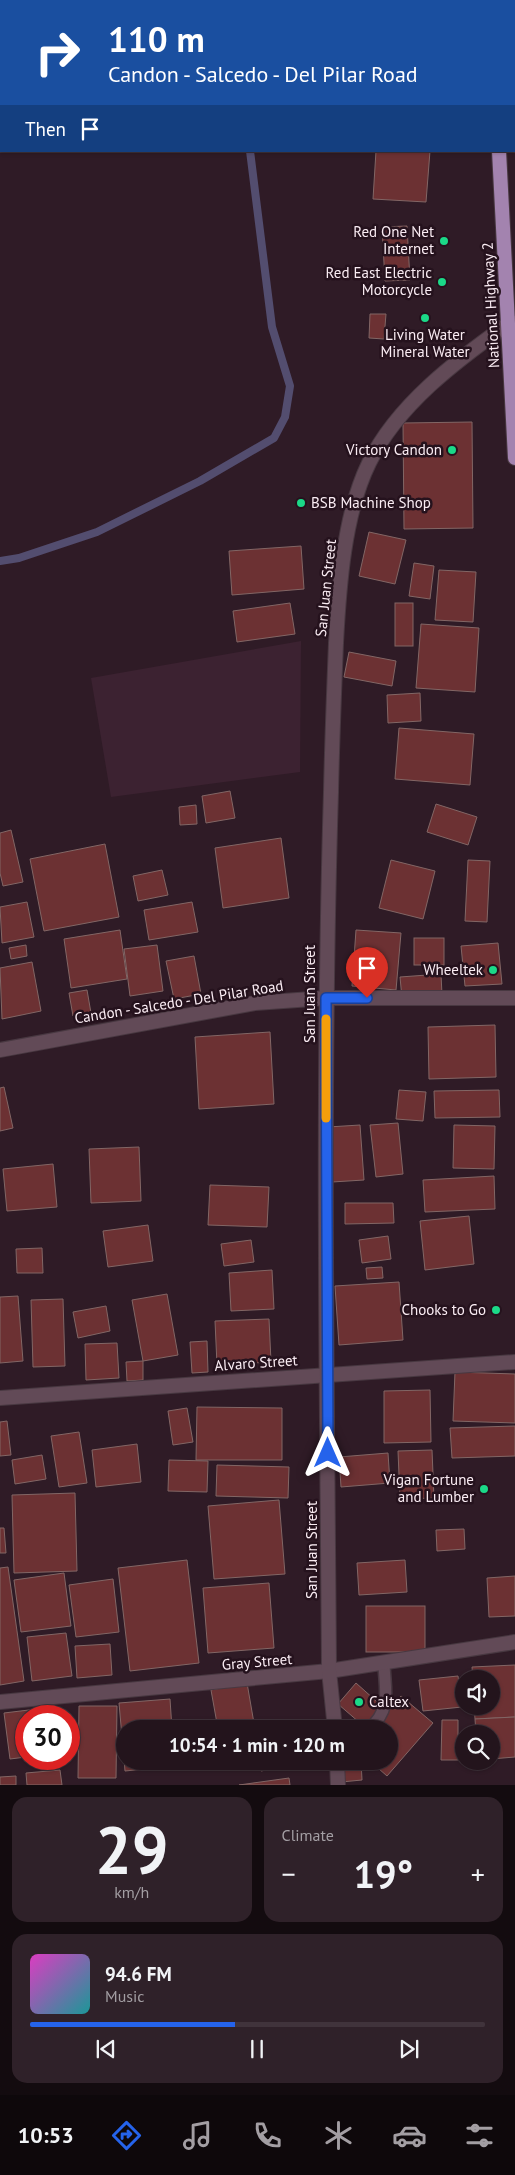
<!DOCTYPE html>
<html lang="en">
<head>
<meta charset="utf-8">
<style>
	body { margin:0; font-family:"PT Sans",sans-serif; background:#2f2129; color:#f1f3f6; height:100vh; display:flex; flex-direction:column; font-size:19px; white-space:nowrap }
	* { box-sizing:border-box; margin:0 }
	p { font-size:16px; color:#a39ea3 }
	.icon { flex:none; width:28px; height:28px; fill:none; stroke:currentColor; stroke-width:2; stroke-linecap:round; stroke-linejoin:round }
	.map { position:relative; height:1785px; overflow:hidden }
	.sheet { display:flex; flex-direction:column; gap:12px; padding:12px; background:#130b0f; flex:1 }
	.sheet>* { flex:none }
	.banner { position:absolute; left:0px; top:0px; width:515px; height:152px; box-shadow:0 1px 4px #0004,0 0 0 1px #40333b; background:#1a4fa0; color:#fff; overflow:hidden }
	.tools { position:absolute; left:455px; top:1670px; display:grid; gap:10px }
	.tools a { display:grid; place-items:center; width:45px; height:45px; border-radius:50%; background:#23141c; box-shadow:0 1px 4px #0004,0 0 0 1px #40333b; font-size:25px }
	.speed { position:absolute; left:15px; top:1705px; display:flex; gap:10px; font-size:25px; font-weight:700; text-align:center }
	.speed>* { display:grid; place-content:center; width:65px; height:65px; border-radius:50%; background:#23141c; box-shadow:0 1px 4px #0004,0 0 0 1px #40333b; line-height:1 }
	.speed .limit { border:8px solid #d22; background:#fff; color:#111 }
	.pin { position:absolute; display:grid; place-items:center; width:42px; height:42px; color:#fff; margin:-51px -21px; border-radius:50% 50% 50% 0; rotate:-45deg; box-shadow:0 0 5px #0007 }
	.pin .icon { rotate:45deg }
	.me { position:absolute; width:55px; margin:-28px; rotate:0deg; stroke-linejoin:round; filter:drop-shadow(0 0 4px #0008) }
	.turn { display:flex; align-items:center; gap:18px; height:105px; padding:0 25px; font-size:22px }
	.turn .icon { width:65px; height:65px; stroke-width:2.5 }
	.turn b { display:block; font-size:35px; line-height:42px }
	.then { display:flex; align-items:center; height:48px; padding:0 25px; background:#0003; gap:10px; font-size:19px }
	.big { font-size:38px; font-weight:800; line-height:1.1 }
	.sheet .tile { flex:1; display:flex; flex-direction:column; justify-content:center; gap:8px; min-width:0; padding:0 18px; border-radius:15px; background:#2f2129 }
	.sheet .dial { align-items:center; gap:0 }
	.dial b { font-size:65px; line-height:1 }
	.song { display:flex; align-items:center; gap:15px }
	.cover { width:60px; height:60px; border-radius:8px; background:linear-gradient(135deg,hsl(310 70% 55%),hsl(180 70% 35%)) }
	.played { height:5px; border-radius:2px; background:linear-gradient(90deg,#2563eb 45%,#40333b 45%) }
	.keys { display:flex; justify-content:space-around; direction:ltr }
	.heat { display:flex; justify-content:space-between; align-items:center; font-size:28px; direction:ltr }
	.sheet .tiles { flex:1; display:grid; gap:12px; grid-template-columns:1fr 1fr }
	.tile:last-child { grid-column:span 2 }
	.trip { position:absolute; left:116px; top:1720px; width:282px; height:50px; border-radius:25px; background:#23141c; box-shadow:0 1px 4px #0004,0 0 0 1px #40333b; font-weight:800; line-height:50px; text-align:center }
	.tab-bar { display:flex; height:80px; justify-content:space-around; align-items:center; background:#0e080b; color:#a39ea3 }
	.tab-bar .icon { width:35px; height:35px }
	.tab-bar .on { color:#2563eb }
	.tab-bar b { font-size:22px; color:#f1f3f6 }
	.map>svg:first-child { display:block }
	.built { fill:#3c2231 }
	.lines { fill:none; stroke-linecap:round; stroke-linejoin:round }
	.stream { stroke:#534d6f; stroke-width:8 }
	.building { fill:#6c3133; stroke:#826665 }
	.service-casing { stroke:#483841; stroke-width:14 }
	.minor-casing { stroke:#483841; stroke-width:16 }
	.secondary-casing { stroke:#483841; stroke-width:16 }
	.primary-casing { stroke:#483841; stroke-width:16 }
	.service { stroke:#624a57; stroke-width:11 }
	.minor { stroke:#624a57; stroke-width:14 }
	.secondary { stroke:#624a57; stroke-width:14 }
	.primary { stroke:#a383af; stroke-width:14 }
	.route-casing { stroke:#184099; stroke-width:12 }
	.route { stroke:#2563eb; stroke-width:9 }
	.slow { stroke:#f59e0b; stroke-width:9 }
	.poi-dot { fill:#1bd988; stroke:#25121d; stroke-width:2 }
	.labels { text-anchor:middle; stroke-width:5; stroke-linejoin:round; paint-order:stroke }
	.poi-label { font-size:15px; fill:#faecf3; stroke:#25121d; text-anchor:end }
	.street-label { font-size:15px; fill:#faecf3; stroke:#25121d }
</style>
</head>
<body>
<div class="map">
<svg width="515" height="1785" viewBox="0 0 515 1785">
	<rect width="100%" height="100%" fill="#2f1b26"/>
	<polygon class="built" points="301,641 300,772 111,797 91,678"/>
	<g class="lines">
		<g class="stream">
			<polyline points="232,0 232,1"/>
			<polyline points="0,561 19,558 97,532 200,481 274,438 285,417 290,386 272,327 250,151"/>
		</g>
	</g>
	<g class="building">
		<polygon points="376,151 430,151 426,202 373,199"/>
		<polygon points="407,226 410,280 385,281 382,227"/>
		<polygon points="370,314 386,314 384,339 369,338"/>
		<polygon points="472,422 473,528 404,529 403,423"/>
		<polygon points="369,532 406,540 395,584 359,576"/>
		<polygon points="301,546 304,589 232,595 229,551"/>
		<polygon points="414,563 434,566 430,599 409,596"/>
		<polygon points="439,570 476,572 473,622 435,620"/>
		<polygon points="290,603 295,634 237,642 233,611"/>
		<rect x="395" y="603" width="18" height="43"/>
		<polygon points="421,624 479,628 475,692 416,688"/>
		<polygon points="349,652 396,661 392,686 344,677"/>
		<polygon points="420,693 421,721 388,723 387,695"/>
		<polygon points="399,728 474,734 470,785 395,779"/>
		<polygon points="230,791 235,818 206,823 202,796"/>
		<polygon points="436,804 477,817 468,845 427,832"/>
		<polygon points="196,805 197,824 180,825 179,807"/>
		<polygon points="11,830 23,882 3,886 0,873 0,833"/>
		<polygon points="281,838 289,898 223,908 215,848"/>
		<polygon points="105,844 119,917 44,931 30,859"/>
		<polygon points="391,860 435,871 423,919 379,908"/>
		<polygon points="468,860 490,861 487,922 465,921"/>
		<polygon points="162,870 168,895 138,901 133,876"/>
		<polygon points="27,902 34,937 2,943 0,907"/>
		<polygon points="192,902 198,932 149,940 144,910"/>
		<polygon points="120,930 127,979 71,988 64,939"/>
		<polygon points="356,930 401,933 396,990 352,986"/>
		<rect x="414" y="938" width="30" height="27"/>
		<polygon points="498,943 502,984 465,986 461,946"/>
		<polygon points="26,945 27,956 11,959 9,948"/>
		<polygon points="157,945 163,991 130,996 124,949"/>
		<polygon points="194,956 201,994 174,999 166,961"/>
		<polygon points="32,962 41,1011 2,1019 0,968"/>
		<polygon points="441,974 442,995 402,998 400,977"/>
		<polygon points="87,990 91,1013 73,1016 69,993"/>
		<polygon points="495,1025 496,1077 429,1079 428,1027"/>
		<polygon points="270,1032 274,1104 199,1109 195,1037"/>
		<polygon points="4,1087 13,1128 0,1131 0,1088"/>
		<polygon points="399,1090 426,1092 423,1121 396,1119"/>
		<polygon points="499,1090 500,1117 435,1118 434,1091"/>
		<polygon points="398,1123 403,1174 376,1177 370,1125"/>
		<polygon points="360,1125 364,1180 332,1182 328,1127"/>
		<polygon points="454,1125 495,1126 494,1169 453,1168"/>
		<polygon points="139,1147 141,1201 91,1203 89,1149"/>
		<polygon points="53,1164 57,1207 7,1211 3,1169"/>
		<polygon points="494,1176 495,1209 425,1212 423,1180"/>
		<polygon points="210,1185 269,1187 267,1227 208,1225"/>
		<polygon points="345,1203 393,1203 394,1223 345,1224"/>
		<polygon points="469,1216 474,1264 425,1270 420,1221"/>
		<polygon points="148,1225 153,1261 108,1267 103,1231"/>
		<polygon points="388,1236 391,1259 362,1263 359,1240"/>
		<polygon points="251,1240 254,1262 224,1266 221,1244"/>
		<polygon points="42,1248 43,1273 17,1273 16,1249"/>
		<polygon points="382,1267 383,1278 367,1279 366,1268"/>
		<polygon points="272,1270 274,1309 231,1311 229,1273"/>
		<polygon points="399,1282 403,1340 339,1345 335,1286"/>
		<polygon points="167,1294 178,1355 143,1361 132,1300"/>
		<polygon points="18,1296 23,1361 0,1363 0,1297"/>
		<polygon points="63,1299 65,1366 33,1367 31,1300"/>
		<polygon points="106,1306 110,1331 78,1338 73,1312"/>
		<polygon points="269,1319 271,1362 217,1365 215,1321"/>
		<polygon points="207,1341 208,1372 192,1373 190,1342"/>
		<polygon points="117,1343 119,1378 86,1380 85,1344"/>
		<polygon points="143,1361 143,1380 127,1381 126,1362"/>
		<polygon points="455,1372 515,1374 515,1423 453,1421"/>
		<polygon points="430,1390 431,1442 384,1443 384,1391"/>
		<polygon points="197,1407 282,1408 282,1460 196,1460"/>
		<polygon points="187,1408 193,1442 173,1445 168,1411"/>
		<polygon points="7,1421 11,1455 0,1456 0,1422"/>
		<polygon points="515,1426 515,1456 452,1458 450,1428"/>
		<polygon points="79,1432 87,1483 59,1487 51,1436"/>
		<polygon points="137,1444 141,1482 96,1487 92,1450"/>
		<polygon points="432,1450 434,1498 400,1499 398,1451"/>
		<polygon points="388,1453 390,1483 341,1487 339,1457"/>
		<polygon points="42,1455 46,1479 15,1484 12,1460"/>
		<polygon points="169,1460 208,1461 207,1492 168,1491"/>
		<polygon points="217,1465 289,1467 288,1498 216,1496"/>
		<polygon points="75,1493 77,1571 14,1573 12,1495"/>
		<polygon points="279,1500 285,1574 214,1579 208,1506"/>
		<polygon points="0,1528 4,1528 6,1553 0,1553"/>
		<polygon points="464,1529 465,1549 437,1551 436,1530"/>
		<polygon points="187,1560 199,1663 130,1671 118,1568"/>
		<polygon points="405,1560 407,1592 359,1595 357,1563"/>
		<polygon points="8,1567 24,1681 0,1685 0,1568"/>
		<polygon points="64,1573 71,1626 21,1632 14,1580"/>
		<polygon points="515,1576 515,1616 489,1617 487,1578"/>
		<polygon points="113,1579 119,1632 76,1637 69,1585"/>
		<polygon points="269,1583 274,1648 208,1653 203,1588"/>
		<rect x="366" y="1606" width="59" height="46"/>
		<polygon points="66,1633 72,1676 32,1681 27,1637"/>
		<polygon points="110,1644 112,1675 77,1678 75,1646"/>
		<polygon points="515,1665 515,1717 475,1719 474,1706 491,1706 491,1679 473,1679 472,1667"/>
		<polygon points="458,1676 462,1707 423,1711 419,1680"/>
		<polygon points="247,1683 255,1729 218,1729 211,1690"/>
		<polygon points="356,1683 384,1708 367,1729 338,1704"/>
		<polygon points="401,1696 433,1723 387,1776 370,1761 390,1761 390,1729 372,1729"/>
		<polygon points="170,1699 172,1729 125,1729 125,1761 175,1761 175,1766 125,1771 119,1703"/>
		<polygon points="79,1706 117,1706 116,1778 78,1778"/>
		<polygon points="37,1709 38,1716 26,1716 26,1757 10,1759 4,1713"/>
		<polygon points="515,1717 515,1757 491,1759 491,1734 476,1734 475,1719"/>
		<polygon points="442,1720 458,1720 458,1760 441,1760"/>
		<polygon points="259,1761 298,1761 298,1764 261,1771"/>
		<polygon points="340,1761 361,1761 362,1780 341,1782"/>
		<polygon points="60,1770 62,1785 27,1785 26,1773"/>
		<polygon points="16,1776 16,1785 0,1785 0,1777"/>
		<polygon points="289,1778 290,1785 239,1785"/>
	</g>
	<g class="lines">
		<g class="service-casing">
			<path id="service" d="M 369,1729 C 392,1709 385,1691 384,1664"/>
		</g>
		<g class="minor-casing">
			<g id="minor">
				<polyline points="0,1398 515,1362"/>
				<polyline points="0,1702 329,1671 515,1642"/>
				<path d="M 335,1729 L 329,1671 C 327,1378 322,1085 331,792 C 332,742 334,693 336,643 C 339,586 344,514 369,463 C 397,405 457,360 508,324 L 515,323"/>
				<polyline points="337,1761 338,1785"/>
			</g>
		</g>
		<g class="secondary-casing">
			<polyline id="secondary" points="0,1050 255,1003 326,998 515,998"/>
		</g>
		<g class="primary-casing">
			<g id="primary">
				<polyline points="491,0 491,1"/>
				<polyline points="499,151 515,458"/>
			</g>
		</g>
		<use href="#service" class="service"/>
		<use href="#minor" class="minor"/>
		<use href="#secondary" class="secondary"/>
		<use href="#primary" class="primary"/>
	</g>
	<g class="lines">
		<g class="route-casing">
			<polyline id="route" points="328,1453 326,998 367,998"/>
		</g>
		<use href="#route" class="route"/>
		<polyline class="slow" points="326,1019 326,1118"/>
	</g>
	<g class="poi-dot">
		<circle cx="444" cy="241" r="5"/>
		<circle cx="442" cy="282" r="5"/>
		<circle cx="425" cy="318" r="5"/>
		<circle cx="452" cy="450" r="5"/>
		<circle cx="301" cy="503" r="5"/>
		<circle cx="493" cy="970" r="5"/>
		<circle cx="496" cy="1310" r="5"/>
		<circle cx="484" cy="1489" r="5"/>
		<circle cx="359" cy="1702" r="5"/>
	</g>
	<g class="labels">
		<g class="poi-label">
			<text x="434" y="237">Red One Net<tspan x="434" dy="17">Internet</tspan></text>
			<text x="432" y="278">Red East Electric<tspan x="432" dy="17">Motorcycle</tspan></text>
			<text x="425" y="340" text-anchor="middle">Living Water<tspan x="425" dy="17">Mineral Water</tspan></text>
			<text x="442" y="455">Victory Candon</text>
			<text x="311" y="508" text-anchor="start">BSB Machine Shop</text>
			<text x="483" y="975">Wheeltek</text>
			<text x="486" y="1315">Chooks to Go</text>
			<text x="474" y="1485">Vigan Fortune<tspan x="474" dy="17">and Lumber</tspan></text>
			<text x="369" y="1707" text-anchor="start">Caltex</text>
		</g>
		<g class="street-label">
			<text transform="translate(491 305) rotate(-93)" y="5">National Highway 2</text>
			<text transform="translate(326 588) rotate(-84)" y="5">San Juan Street</text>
			<text transform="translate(310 994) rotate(-90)" y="5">San Juan Street</text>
			<text transform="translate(179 1002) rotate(-9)" y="5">Candon - Salcedo - Del Pilar Road</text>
			<text transform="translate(256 1363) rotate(-4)" y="5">Alvaro Street</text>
			<text transform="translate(312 1550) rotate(-90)" y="5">San Juan Street</text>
			<text transform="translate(257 1662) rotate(-5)" y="5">Gray Street</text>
		</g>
	</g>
</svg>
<div class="tools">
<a><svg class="icon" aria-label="sound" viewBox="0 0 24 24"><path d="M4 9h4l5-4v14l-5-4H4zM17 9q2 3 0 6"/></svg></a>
<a><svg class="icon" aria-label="search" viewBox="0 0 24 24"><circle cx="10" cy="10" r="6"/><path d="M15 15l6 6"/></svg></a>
</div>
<div class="speed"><div class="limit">30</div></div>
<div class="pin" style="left:367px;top:998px;background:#d93025"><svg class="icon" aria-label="arrive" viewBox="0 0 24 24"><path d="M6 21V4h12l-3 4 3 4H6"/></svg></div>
<svg class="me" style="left:328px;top:1453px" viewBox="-20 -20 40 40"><path d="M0-17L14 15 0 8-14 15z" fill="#2563eb" stroke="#fff" stroke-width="4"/></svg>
<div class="trip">10:54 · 1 min · 120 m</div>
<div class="banner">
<div class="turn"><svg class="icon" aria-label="right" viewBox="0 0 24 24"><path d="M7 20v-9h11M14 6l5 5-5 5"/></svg><div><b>110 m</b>Candon - Salcedo - Del Pilar Road</div></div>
<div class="then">Then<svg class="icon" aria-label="arrive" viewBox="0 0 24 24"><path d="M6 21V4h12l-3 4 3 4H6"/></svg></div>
</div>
</div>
<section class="sheet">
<div class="tiles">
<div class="tile dial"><b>29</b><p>km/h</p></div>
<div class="tile"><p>Climate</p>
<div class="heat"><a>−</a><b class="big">19°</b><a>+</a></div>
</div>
<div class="tile">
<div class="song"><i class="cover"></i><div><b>94.6 FM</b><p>Music</p></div></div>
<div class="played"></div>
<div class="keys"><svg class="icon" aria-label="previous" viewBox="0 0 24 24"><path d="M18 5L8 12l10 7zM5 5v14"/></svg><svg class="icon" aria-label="pause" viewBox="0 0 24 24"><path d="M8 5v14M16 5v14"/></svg><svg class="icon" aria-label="next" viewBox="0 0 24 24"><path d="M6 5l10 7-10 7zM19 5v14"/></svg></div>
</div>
</div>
</section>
<nav class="tab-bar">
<b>10:53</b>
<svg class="icon on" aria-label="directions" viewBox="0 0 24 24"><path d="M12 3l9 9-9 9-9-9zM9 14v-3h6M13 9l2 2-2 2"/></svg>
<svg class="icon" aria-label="music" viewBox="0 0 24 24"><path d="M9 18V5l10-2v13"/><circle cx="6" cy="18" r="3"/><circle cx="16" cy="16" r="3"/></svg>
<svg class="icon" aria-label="phone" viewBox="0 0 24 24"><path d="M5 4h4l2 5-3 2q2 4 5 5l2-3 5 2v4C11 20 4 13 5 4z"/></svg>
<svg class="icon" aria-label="climate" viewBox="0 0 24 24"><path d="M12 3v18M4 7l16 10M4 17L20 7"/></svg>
<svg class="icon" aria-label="car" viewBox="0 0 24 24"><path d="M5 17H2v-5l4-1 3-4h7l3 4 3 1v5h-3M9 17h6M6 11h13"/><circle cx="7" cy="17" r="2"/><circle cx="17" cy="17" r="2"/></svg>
<svg class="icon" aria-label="filters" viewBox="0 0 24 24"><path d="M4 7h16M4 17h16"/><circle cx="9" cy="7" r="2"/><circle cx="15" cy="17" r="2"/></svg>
</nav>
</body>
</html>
